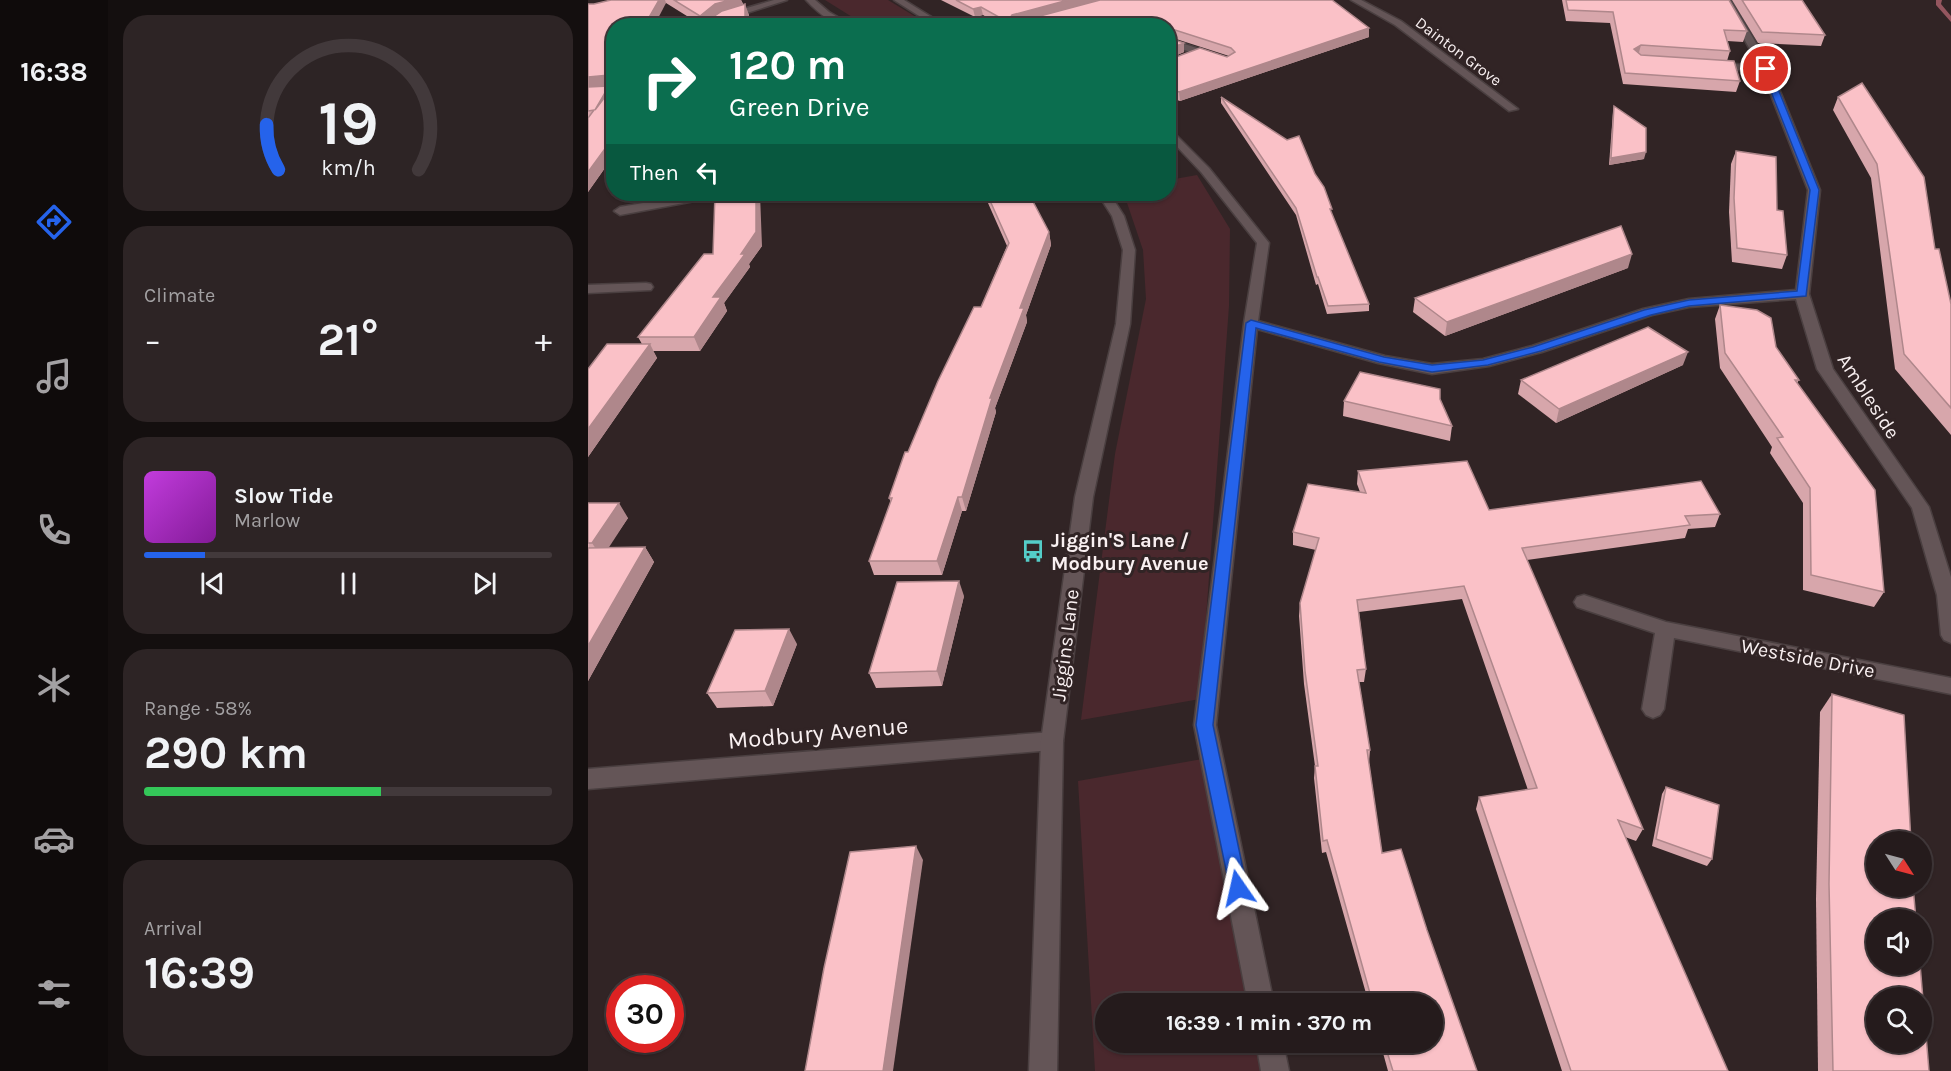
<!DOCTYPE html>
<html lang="en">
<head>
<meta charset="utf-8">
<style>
	body { margin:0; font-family:Karla,sans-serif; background:#2d2425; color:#f1f3f6; height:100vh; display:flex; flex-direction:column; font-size:22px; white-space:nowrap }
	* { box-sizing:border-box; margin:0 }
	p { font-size:20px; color:#a3a1a3 }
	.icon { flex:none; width:33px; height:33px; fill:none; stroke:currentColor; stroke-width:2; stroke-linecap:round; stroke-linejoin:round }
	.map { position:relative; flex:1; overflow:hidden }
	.drawer { display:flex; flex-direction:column; gap:15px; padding:15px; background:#140f0f; width:480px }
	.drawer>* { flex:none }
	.top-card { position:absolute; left:18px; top:18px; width:570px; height:183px; border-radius:24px; box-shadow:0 2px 4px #0004,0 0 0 2px #42393b; background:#0b6e4f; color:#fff; overflow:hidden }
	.needle { width:39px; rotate:126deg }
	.tools { position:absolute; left:1278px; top:831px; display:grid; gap:12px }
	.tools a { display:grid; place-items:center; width:66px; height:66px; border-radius:50%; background:#251b1c; box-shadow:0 2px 4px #0004,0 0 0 2px #42393b; font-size:30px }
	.speed { position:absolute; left:18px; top:975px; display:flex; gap:12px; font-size:30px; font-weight:700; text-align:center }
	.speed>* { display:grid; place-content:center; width:78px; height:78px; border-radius:50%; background:#251b1c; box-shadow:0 2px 4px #0004,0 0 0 2px #42393b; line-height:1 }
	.speed .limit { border:9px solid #d22; background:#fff; color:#111 }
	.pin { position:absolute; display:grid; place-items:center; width:51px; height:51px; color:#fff; margin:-26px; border:3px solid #fff; border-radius:50%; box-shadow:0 2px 6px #0007 }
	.me { position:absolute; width:66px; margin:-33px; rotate:349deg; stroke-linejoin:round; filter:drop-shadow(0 0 4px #0008) }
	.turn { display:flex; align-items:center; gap:21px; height:126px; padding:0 24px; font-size:27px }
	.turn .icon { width:78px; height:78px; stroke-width:2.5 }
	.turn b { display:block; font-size:42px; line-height:51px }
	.then { display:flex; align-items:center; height:57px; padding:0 24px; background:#0003; gap:12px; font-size:22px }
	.big { font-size:45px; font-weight:700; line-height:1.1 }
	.drawer .card { flex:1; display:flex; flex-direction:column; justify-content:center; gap:9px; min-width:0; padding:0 21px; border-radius:24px; background:#2d2425 }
	.drawer .dial { align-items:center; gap:0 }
	.dial svg { height:156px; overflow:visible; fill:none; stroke:#42393b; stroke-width:7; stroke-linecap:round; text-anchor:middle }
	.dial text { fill:#f1f3f6; stroke:none }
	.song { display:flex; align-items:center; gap:18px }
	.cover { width:72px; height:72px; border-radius:9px; background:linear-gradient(135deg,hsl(290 70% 55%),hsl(290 70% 35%)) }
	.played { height:6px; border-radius:3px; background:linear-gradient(90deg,#2563eb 15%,#42393b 15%) }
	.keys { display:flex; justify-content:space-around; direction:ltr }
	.heat { display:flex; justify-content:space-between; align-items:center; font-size:33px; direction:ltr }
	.charge { height:9px; border-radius:4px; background:linear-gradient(90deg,#34c759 58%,#42393b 0) }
	.trip { position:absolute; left:507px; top:993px; width:348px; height:60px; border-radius:30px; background:#251b1c; box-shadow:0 2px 4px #0004,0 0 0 2px #42393b; font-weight:700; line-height:60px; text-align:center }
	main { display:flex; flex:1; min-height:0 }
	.tabs { display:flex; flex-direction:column; width:108px; justify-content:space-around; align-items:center; background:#0f0b0b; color:#a3a1a3 }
	.tabs .icon { width:42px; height:42px }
	.tabs .active { color:#2563eb }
	.tabs b { font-size:27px; color:#f1f3f6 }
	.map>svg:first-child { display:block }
	.green { fill:#4a282d }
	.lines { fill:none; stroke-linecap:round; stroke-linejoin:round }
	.stream { fill:#94565f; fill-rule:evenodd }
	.minor-casing { stroke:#4a3f40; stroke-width:3 }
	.tertiary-casing { stroke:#4a3f40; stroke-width:3 }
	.minor { fill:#645557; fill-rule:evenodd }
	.tertiary { fill:#645557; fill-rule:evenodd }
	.wall { fill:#d7a6ab }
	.shaded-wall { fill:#af878b }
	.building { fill:#fac1c7; stroke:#af878b; stroke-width:1.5; fill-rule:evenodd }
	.route { fill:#2563eb; stroke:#184099; stroke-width:1.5 }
	.labels { text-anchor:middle; stroke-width:6; stroke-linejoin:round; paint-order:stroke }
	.far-street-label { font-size:16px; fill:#f9f0f1; stroke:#312425 }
	.street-label { font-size:20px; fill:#f9f0f1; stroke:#312425 }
	.poi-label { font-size:20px; font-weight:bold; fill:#f9f0f1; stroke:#312425; text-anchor:start }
	.near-street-label { font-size:24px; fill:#f9f0f1; stroke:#312425 }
</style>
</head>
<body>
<main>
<nav class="tabs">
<b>16:38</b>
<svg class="icon active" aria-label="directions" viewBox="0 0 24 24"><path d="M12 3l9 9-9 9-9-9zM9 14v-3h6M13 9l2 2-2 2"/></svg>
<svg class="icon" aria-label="music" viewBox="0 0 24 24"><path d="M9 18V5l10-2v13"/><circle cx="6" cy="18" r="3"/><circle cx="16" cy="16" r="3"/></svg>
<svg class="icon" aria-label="phone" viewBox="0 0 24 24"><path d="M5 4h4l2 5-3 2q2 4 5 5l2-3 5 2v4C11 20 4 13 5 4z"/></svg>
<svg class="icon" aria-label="climate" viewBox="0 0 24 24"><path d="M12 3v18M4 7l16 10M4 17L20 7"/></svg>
<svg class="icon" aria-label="car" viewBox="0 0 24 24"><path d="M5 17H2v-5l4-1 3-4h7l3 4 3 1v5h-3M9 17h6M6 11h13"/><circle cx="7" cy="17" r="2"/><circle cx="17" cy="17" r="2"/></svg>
<svg class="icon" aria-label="filters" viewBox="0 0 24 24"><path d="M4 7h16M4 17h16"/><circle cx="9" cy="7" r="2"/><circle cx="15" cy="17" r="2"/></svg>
</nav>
<section class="drawer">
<div class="card dial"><svg viewBox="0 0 100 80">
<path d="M14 69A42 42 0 1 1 86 69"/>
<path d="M14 69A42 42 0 0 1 8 46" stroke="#2563eb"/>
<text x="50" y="56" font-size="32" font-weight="700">19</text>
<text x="50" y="72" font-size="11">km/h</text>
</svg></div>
<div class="card"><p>Climate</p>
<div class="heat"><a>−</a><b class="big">21°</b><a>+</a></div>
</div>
<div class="card">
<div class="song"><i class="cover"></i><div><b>Slow Tide</b><p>Marlow</p></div></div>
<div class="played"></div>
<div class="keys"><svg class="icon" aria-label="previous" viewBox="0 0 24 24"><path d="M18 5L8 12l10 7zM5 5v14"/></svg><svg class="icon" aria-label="pause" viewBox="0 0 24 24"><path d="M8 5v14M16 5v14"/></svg><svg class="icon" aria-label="next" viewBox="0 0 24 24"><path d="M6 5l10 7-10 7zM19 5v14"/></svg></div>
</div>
<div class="card"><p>Range · 58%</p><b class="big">290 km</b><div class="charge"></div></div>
<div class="card"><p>Arrival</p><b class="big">16:39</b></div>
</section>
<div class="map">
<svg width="1363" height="1071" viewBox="0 0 1363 1071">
	<rect width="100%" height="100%" fill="#312425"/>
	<g class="green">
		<polygon points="237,0 300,0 341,25 277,25"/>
		<polygon points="609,175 642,229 641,306 612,699 493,720 527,454 558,299 555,250 536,194 580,194 581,180"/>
		<polygon points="620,758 661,1003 518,1004 518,1042 667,1043 672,1071 507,1071 490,781"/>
	</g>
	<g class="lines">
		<polygon class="stream" points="1348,0 1354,0 1353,4 1363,16 1363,22 1348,5"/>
		<g class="minor-casing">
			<g id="minor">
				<polygon points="186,0 199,0 137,20 129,26 118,26 131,16"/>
				<polygon points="306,0 316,0 358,26 347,26"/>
				<polygon points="763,0 773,0 813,21 930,109 921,111 807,25"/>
				<polygon points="1135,0 1143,0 1183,69 1232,190 1221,294 1245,369 1341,507 1363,577 1363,643 1356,640 1353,635 1349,595 1324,508 1229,369 1208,299 1101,307 1064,315 954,352 901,366 844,374 790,363 669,329 628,725 686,1004 660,1004 606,725 656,323 669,243 613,172 580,137 580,127 621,168 681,243 670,321 797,356 844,364 895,359 944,346 1055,309 1101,299 1208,290 1220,190 1174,72 1123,68 1118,65 1123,62 1171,66"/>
				<polygon points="584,40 615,50 617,52 612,55 581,45 580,41"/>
				<polygon points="107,194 112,194 112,200 32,215 26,211 32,207"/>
				<polygon points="58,283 63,284 65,287 63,290 0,293 0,285"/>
				<polygon points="996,595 1078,622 1363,678 1363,694 1086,638 1076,709 1072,715 1065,718 1058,715 1054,709 1067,633 989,607 986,602 989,597"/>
				<polygon points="464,732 472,734 475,741 472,748 464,750 0,789 0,769"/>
				<polygon points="668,1042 695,1042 701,1071 673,1071"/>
			</g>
		</g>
		<g class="tertiary-casing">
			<g id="tertiary">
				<path d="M 218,0 L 227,0 L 241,12 L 265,26 C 246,26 231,14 218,0 Z"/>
				<polygon points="510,194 522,194 536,216 547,250 542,324 505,497 475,741 469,1071 441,1071 453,741 487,497 528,324 535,250 524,216"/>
			</g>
		</g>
		<use href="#minor" class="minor"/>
		<use href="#tertiary" class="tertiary"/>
	</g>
	<g class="wall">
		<polygon points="23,0 153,0 161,15 161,26 119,26 118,24 115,26 78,3 26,26 26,158 24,158 0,192 0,4 6,4"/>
		<polygon points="353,0 744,0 781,37 592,101 580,97 580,60 639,57 641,56 585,38 582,39 596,52 580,59 580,26 413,26 395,15 387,17"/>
		<polygon points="974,0 1033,0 1159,31 1155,42 1139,41 1142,51 1139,61 1152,81 1148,92 1035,84 1022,23 978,21"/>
		<polygon points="1144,0 1214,0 1237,35 1233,46 1170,43"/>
		<polygon points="633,97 699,140 744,214 781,304 781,311 739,314 730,284 728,285 708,215 633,103"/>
		<polygon points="1250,97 1347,249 1363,304 1363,435 1307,369 1283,178 1245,110"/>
		<polygon points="1026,106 1056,159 1021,165 1025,112"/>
		<polygon points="1148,151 1189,210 1199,255 1194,269 1144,262 1141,212 1143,164"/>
		<polygon points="396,194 441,194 461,232 463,245 438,315 439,322 407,408 408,412 378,511 374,511 354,575 286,575 281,561 303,503 301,498 320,452 393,307 419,246"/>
		<polygon points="174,246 161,264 162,267 136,303 139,311 112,351 65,351 69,358 0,457 0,369 54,344 50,337 125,254"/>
		<polygon points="1040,268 857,336 825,312 827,298"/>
		<polygon points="1132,305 1188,347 1211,380 1209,383 1296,592 1286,607 1215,590 1215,503 1182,453 1184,447 1132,368 1127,319"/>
		<polygon points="1095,365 968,423 930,394 933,380"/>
		<polygon points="852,399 864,426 862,441 755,416 756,401"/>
		<polygon points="770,471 901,510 1132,514 1127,527 1100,529 1097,538 939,560 1055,829 1048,841 1037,837 1140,1071 974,1071 888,809 891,797 940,790 874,599 771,612 778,669 776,682 771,682 782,750 781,763 794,853 839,930 889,1071 800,1071 792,1042 844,1042 844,1004 781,1004 738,852 734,853 726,778 727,766 716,684 711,616 712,603 728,550 705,545 705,532 772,492 769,484"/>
		<polygon points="0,503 40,518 20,547 57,547 66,562 0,681"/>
		<polygon points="376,596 354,686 288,688 281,673"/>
		<polygon points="209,644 185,706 129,708 119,693"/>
		<polygon points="1244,694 1288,842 1341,1071 1230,1071 1228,899 1232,712"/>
		<polygon points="1078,787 1124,859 1119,866 1064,846 1074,794"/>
	</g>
	<g class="shaded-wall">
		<polygon points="71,0 77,0 78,3 66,26 56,26"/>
		<polygon points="142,0 153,0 156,6 122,21 116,17 118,24 116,26 112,16 127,4"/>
		<polygon points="480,0 512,0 425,24 422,18 424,15"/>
		<polygon points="157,4 161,15 161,26 157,26"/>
		<polygon points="393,7 395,15 387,17 385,9"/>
		<polygon points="781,28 781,37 592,101 591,92"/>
		<polygon points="584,29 585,38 580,39 580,30"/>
		<polygon points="596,43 596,52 580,59 580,49"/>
		<polygon points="1053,45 1050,56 1046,49"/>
		<polygon points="21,75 26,77 26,86 21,86 26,96 12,121 0,88 0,77"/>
		<polygon points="19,146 24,158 0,192 0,172"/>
		<polygon points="1058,152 1056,159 1021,165 1023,158"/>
		<polygon points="168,194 172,194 174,246 161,264 162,267 136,303 139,311 112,351 106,337 125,297 153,254"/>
		<polygon points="461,232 463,245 438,315 439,322 407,408 408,412 378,511 374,497 402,398 432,308"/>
		<polygon points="1044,254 1040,268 857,336 859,322"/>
		<polygon points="62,344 69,358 0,457 0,429"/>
		<polygon points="1100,352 1095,365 968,423 971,409"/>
		<polygon points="370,497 374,511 354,575 349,561"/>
		<polygon points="31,503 40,518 14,558 4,543"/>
		<polygon points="57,547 66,562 0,681 0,646"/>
		<polygon points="371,581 376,596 354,686 349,671"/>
		<polygon points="201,629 209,644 185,706 177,691"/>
		<polygon points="328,846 335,860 305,1071 295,1071"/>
	</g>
	<g class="building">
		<polygon points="23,0 71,0 56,26 26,26 26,77 24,81 21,75 0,77 0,4 6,4"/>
		<polygon points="86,0 142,0 127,4 112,16"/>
		<polygon points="368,0 480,0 424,15 422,18 441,19 512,0 744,0 781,28 591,92 580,88 580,60 612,48 639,57 647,52 643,48 584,29 580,30 580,26 427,26 393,7 385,9"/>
		<polygon points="978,0 1141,0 1159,31 1136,30 1142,51 1053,45 1046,49 1053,55 1146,61 1152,81 1037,73 1025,12 980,10"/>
		<polygon points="1154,0 1214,0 1237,35 1174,32"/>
		<polygon points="157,4 157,26 130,26 116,17 125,17 134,11"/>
		<polygon points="580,38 596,43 580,49"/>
		<polygon points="1274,83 1336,177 1347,249 1351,249 1363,304 1363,408 1316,354 1289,164 1250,97"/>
		<polygon points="26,85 26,146 19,146 0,172 0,118 6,110 0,111 0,87 21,86 7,110"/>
		<polygon points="633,97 699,140 711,136 727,174 736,187 744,209 742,209 781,304 740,306 730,277 729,277 708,208"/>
		<polygon points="1026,106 1058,128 1058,152 1023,158"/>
		<polygon points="1148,151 1188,157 1189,210 1195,211 1199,255 1149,248 1146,198"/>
		<polygon points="127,194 168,194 168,232 153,254 157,254 125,297 133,297 106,337 50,337 116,254 125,254"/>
		<polygon points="399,194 441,194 461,232 432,308 436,308 402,398 404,398 374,497 370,497 349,561 281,561 304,498 301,498 317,452 320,452 350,381 386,307 393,307 421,243"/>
		<polygon points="1033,226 1044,254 859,322 827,298"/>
		<polygon points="1132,305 1169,310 1183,318 1188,347 1211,380 1207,380 1287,490 1296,592 1223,575 1222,488 1189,438 1195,437 1137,353"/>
		<polygon points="1060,327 1100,352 971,409 933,380"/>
		<polygon points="19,344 62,344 0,429 0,369"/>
		<polygon points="772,372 852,389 852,399 864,426 756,401"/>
		<polygon points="879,461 901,510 1113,481 1132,514 1097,516 1102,525 934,548 1055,829 1030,820 1140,1071 983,1071 891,797 949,788 876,586 769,600 778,669 769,670 782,750 779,750 794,853 813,849 839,930 889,1071 805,1071 796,1042 844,1042 844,1004 785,1004 739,840 735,841 727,766 730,766 717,671 712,603 731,538 705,532 720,484 778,493 770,471"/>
		<polygon points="0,503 31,503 4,543 0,543"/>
		<polygon points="57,547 0,646 0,548"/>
		<polygon points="371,581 349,671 281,673 309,582"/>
		<polygon points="201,629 177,691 119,693 147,630"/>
		<path d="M 1244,694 L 1316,715 L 1323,842 L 1288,842 L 1288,886 L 1325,886 L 1328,920 L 1288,920 L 1288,964 L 1332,964 L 1341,1071 L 1245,1071 L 1241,884 ZM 1288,998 L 1334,998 L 1334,1042 L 1288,1042 Z"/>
		<polygon points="1078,787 1131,805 1124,859 1068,839"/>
		<polygon points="328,846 295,1071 217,1071 236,968 262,852"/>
	</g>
	<polygon class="route" points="1178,66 1182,69 1231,190 1218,296 1101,306 1063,315 953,351 900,365 844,372 791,362 668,328 625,725 659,888 656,894 650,896 643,894 608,725 658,323 663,320 796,357 844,365 895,360 945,347 1056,310 1101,300 1209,291 1222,190 1174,69"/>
	<defs>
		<g id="bus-bare" transform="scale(1.8)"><path d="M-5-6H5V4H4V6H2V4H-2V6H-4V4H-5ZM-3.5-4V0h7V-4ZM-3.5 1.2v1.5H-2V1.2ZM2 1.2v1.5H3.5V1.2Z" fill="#54cdc8" stroke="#312425" stroke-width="2.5" paint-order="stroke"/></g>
	</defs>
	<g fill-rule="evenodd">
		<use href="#bus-bare" x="445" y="551"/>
	</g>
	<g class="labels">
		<g class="far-street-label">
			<text transform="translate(871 51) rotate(37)" y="6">Dainton Grove</text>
		</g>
		<g class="street-label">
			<text transform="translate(1281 396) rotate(57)" y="7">Ambleside</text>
			<text transform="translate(477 645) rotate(-83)" y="7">Jiggins Lane</text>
			<text transform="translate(1220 658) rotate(11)" y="7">Westside Drive</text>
		</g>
		<g class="poi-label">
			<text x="463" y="547">Jiggin'S Lane /<tspan x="463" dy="23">Modbury Avenue</tspan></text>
		</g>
		<g class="near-street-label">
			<text transform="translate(230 733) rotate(-5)" y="8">Modbury Avenue</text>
		</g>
	</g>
</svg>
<div class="tools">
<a><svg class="needle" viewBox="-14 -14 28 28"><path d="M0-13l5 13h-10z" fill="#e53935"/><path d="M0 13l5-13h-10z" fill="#a3a1a3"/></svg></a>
<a><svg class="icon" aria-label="sound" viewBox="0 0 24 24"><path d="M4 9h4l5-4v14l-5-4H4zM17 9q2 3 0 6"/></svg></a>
<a><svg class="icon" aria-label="search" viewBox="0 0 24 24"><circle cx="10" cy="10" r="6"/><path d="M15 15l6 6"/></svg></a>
</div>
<div class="speed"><div class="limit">30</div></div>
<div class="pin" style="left:1178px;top:69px;background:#d93025"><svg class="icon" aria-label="arrive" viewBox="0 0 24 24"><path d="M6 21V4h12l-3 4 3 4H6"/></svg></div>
<svg class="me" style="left:650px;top:888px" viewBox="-20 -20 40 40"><path d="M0-17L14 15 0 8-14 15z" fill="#2563eb" stroke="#fff" stroke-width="4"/></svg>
<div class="trip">16:39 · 1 min · 370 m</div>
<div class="top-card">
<div class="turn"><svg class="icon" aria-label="right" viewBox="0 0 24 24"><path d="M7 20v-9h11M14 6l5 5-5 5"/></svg><div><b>120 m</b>Green Drive</div></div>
<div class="then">Then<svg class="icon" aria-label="left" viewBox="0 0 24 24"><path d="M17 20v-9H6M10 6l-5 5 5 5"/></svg></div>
</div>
</div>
</main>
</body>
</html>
